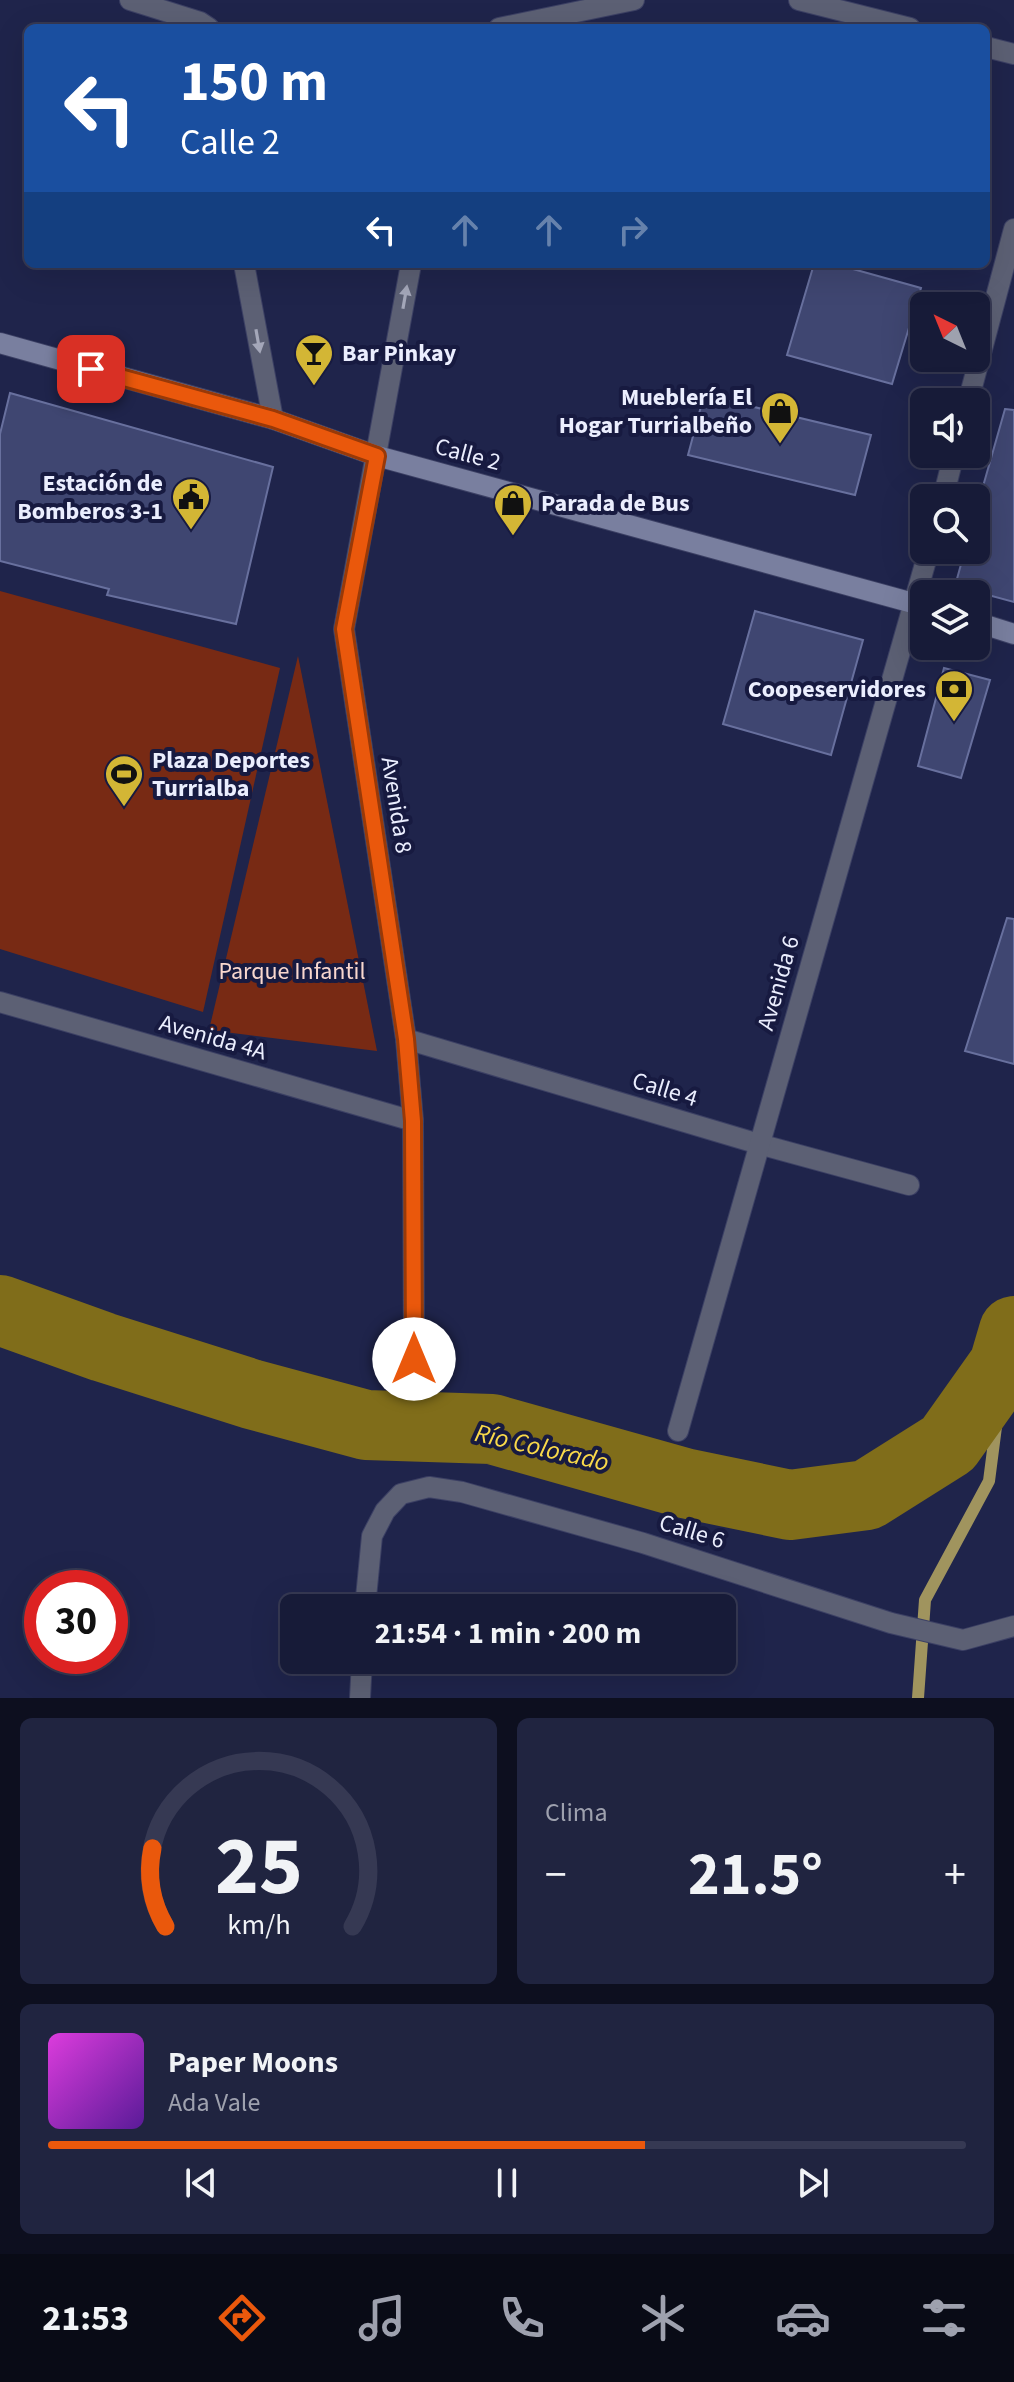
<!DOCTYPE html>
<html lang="es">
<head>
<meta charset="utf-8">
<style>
	body { margin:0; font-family:"Source Sans 3",sans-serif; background:#202440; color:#f1f3f6; height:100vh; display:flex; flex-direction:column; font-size:30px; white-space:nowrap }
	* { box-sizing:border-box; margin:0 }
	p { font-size:26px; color:#9ea1ae }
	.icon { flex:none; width:44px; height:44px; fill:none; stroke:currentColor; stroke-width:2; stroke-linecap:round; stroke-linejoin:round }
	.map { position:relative; height:1698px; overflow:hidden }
	.sheet { display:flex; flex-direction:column; gap:20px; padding:20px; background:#0d0f1f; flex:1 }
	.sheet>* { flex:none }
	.guide { position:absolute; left:24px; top:24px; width:966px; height:244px; border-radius:12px; box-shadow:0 8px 32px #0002,0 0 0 2px #363953; background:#1a4fa0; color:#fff; overflow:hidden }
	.needle { width:52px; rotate:317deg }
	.tools { position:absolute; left:910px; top:292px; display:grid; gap:16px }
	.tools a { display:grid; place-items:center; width:80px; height:80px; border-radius:12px; background:#171b38; box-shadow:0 8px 32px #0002,0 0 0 2px #363953; font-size:40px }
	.speed { position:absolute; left:24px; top:1570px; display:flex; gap:16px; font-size:40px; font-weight:700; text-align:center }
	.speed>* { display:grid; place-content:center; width:104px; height:104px; border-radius:50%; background:#171b38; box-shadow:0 8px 32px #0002,0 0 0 2px #363953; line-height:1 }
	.speed .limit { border:12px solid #d22; background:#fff; color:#111 }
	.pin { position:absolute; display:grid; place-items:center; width:68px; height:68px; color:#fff; margin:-34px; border-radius:16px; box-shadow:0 4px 12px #0006 }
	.me { position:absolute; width:88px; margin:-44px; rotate:0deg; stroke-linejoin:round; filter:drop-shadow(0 0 6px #0008) }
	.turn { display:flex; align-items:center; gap:28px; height:168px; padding:0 24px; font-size:36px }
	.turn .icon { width:104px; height:104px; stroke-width:2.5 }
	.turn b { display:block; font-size:56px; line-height:68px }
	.lanes { display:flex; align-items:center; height:76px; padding:0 24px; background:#0003; justify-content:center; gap:40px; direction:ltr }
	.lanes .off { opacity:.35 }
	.big { font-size:60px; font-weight:700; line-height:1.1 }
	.sheet .widget { flex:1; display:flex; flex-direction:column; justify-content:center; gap:12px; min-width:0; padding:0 28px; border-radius:12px; background:#202440 }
	.sheet .dial { align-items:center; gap:0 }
	.dial svg { height:208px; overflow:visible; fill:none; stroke:#363953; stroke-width:7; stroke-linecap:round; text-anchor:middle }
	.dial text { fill:#f1f3f6; stroke:none }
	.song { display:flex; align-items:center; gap:24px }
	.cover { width:96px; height:96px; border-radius:12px; background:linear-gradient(135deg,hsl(300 70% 55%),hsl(270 70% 35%)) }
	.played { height:8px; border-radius:4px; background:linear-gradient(90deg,#ea580c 65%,#363953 65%) }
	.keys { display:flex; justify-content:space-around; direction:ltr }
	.heat { display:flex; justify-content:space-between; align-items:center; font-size:44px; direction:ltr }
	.sheet .tiles { flex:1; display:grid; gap:20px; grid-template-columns:1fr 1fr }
	.widget:last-child { grid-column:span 2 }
	.trip { position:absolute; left:280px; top:1594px; width:456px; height:80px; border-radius:12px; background:#171b38; box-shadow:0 8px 32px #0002,0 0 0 2px #363953; font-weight:700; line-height:80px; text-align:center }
	.tabs { display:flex; height:128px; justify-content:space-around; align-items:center; background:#090b16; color:#9ea1ae }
	.tabs .icon { width:56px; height:56px }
	.tabs .selected { color:#ea580c }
	.tabs b { font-size:36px; color:#f1f3f6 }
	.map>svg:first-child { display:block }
	.green { fill:#782a14 }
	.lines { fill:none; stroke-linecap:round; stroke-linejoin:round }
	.stream { stroke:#a0945e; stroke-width:12 }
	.river { stroke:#806d1a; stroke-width:70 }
	.building { fill:#3f4671; stroke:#68709e; stroke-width:2 }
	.minor-casing { stroke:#3c4064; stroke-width:22 }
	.secondary-casing { stroke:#3c4064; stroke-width:22 }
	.minor { stroke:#5c6074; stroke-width:20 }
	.secondary { stroke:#797f9f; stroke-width:20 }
	.oneway { fill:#a4a7b9 }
	.route-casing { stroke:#983908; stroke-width:20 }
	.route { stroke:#ea580c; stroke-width:14 }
	.labels { text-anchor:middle; stroke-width:8; stroke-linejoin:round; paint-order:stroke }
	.poi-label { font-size:24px; font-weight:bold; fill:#ebeefe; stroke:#171a40; text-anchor:start }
	.street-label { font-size:24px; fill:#ebeefe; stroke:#171a40 }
	.park-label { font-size:24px; fill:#f9d7ce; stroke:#171a40 }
	.water-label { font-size:26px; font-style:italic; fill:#f9d94a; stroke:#171a40 }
</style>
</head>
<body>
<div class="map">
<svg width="1014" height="1698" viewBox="0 0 1014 1698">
	<rect width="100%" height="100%" fill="#1f244b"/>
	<g class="green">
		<polygon points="0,591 280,668 203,1012 0,949"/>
		<polygon points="298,656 377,1051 209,1030"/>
	</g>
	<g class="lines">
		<polyline class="stream" points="918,1698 925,1600 989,1481 1004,1365"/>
		<polyline class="river" points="0,1310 103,1347 251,1394 366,1425 492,1429 684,1483 790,1505 867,1495 948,1444 1004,1365 1014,1331"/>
	</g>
	<g class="building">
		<polygon points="814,264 835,264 921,288 892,384 787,355"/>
		<polygon points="10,393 273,467 236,624 107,595 109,589 0,561 0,434"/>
		<polygon points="704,395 871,435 855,495 688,455"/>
		<polygon points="1005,409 1014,410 1014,602 955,586 965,550 976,550 976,511"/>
		<polygon points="755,611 863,640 831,755 723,724"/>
		<polygon points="944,668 990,680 961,778 918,766"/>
		<polygon points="1007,918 1014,919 1014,1064 965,1051"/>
	</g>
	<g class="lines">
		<g class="minor-casing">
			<g id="minor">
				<polyline points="130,0 200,22 209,28"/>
				<polyline points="799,0 910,28"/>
				<polyline points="499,28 634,0"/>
				<polyline points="986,47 1014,54"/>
				<polyline points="244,264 273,419"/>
				<polyline points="411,264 344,629 406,1039 413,1121 414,1359"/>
				<polyline points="968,402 1014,229"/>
				<polyline points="943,498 954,454"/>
				<polyline points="0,1002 413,1121"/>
				<polyline points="406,1039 759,1144 909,1185"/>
				<polyline points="678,1431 929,550"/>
				<polyline points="365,1608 372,1536 385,1511 401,1494 429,1487 462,1492 643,1543 891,1623 963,1640 1014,1626"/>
				<polyline points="360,1698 362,1660"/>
			</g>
		</g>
		<g class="secondary-casing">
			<g id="secondary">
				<polyline points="0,343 273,419 377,456 924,606"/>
				<polyline points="976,622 1014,634"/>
			</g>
		</g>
		<use href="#minor" class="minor"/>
		<use href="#secondary" class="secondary"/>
	</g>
	<defs><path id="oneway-solid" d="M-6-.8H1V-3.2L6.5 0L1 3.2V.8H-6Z" transform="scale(2)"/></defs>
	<g class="oneway">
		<use href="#oneway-solid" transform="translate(405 297) rotate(-80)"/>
		<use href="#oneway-solid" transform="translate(258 341) rotate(80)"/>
	</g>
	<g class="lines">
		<g class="route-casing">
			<polyline id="route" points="91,369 273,419 377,456 344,629 406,1039 413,1121 414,1359"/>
		</g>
		<use href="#route" class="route"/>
	</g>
	<defs>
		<g id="bar-pin" transform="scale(2)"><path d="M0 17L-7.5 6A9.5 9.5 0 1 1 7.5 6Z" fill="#d3b635" stroke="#171a40"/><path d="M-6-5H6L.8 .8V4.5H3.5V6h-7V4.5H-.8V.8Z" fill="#111"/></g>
		<g id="shop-pin" transform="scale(2)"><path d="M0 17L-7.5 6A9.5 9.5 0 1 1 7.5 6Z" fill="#d3b635" stroke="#171a40"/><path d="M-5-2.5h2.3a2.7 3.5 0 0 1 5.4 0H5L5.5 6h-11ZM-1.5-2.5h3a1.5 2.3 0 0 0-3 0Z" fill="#111"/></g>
		<g id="civic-pin" transform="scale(2)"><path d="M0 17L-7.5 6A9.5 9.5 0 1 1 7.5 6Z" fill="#d3b635" stroke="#171a40"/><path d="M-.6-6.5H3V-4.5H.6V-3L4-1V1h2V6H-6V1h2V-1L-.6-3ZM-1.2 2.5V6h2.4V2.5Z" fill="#111"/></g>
		<g id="bank-pin" transform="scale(2)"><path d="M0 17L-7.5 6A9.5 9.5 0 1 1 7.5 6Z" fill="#d3b635" stroke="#171a40"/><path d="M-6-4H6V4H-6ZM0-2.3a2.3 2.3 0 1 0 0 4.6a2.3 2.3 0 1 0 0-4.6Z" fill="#111"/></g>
		<g id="stadium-pin" transform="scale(2)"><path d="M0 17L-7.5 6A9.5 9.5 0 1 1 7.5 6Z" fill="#d3b635" stroke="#171a40"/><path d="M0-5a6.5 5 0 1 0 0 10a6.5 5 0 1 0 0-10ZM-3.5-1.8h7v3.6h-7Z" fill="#111"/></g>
	</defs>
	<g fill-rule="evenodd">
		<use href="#bar-pin" x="314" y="353"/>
		<use href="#shop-pin" x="780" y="411"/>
		<use href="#civic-pin" x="191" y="497"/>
		<use href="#shop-pin" x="513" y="503"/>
		<use href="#bank-pin" x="954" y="689"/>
		<use href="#stadium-pin" x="124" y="774"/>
	</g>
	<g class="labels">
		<g class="poi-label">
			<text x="342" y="361">Bar Pinkay</text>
			<text x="752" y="405" text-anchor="end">Mueblería El<tspan x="752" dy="28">Hogar Turrialbeño</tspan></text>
			<text x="163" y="491" text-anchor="end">Estación de<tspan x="163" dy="28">Bomberos 3-1</tspan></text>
			<text x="541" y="511">Parada de Bus</text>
			<text x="926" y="697" text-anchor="end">Coopeservidores</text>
			<text x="152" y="768">Plaza Deportes<tspan x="152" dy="28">Turrialba</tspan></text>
		</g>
		<g class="street-label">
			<text transform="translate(468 454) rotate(15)" y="8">Calle 2</text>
			<text transform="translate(397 805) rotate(81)" y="8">Avenida 8</text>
			<text transform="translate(778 983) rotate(-74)" y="8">Avenida 6</text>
			<text transform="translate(213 1037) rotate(16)" y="8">Avenida 4A</text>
			<text transform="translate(665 1089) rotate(17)" y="8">Calle 4</text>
			<text transform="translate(692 1531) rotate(17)" y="8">Calle 6</text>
		</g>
		<g class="park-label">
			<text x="292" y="979">Parque Infantil</text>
		</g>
		<g class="water-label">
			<text transform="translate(542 1447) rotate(13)" y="9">Río Colorado</text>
		</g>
	</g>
</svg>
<div class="tools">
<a><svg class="needle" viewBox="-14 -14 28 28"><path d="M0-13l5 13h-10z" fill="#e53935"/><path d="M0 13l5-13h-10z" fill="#9ea1ae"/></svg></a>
<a><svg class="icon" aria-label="sound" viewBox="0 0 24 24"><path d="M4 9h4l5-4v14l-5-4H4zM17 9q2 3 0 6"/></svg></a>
<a><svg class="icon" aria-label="search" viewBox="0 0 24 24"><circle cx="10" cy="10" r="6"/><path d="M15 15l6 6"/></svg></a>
<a><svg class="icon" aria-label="layers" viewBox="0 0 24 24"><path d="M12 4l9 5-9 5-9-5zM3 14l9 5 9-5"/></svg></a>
</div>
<div class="speed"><div class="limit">30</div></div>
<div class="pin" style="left:91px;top:369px;background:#d93025"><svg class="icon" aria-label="arrive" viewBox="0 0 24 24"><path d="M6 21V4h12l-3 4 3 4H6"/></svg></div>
<svg class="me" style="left:414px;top:1359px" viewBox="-20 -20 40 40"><circle r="19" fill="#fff"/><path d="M0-13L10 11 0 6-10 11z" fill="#ea580c"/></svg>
<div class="trip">21:54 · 1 min · 200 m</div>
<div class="guide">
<div class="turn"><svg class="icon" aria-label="left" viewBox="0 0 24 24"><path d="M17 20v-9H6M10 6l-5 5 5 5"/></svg><div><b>150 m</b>Calle 2</div></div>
<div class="lanes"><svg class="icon" aria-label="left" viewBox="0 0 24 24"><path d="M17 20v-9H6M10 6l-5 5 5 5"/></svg><svg class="icon off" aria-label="ahead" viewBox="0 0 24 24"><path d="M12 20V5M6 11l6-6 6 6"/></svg><svg class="icon off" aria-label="ahead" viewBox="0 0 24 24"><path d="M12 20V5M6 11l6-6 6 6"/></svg><svg class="icon off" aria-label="right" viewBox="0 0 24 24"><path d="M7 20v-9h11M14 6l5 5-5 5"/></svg></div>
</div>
</div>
<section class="sheet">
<div class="tiles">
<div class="widget dial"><svg viewBox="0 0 100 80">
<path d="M14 69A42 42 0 1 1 86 69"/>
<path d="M14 69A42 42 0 0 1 9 39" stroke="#ea580c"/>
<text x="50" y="56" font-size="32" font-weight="700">25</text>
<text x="50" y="72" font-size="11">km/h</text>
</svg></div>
<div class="widget"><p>Clima</p>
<div class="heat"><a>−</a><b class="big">21.5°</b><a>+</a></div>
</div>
<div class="widget">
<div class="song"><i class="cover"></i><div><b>Paper Moons</b><p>Ada Vale</p></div></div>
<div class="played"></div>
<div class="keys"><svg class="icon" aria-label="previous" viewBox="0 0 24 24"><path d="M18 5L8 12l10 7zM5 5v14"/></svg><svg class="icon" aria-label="pause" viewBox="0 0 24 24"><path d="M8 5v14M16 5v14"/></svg><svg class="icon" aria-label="next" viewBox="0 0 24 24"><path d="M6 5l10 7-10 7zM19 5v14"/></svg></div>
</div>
</div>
</section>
<nav class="tabs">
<b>21:53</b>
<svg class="icon selected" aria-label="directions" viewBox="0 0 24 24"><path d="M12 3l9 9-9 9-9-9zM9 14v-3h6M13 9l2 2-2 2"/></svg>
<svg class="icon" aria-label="music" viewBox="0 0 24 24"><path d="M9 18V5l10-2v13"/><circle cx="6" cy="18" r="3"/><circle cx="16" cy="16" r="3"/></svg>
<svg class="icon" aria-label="phone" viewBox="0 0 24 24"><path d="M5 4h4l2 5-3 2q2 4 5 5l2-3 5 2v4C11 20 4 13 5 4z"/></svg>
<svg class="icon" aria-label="climate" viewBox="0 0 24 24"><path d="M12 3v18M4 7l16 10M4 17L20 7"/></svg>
<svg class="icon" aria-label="car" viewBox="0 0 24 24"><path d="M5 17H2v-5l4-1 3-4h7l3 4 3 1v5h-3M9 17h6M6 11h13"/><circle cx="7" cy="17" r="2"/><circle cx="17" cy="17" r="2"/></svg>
<svg class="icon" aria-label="filters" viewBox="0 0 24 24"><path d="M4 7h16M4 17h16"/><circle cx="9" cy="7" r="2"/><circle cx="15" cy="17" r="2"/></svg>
</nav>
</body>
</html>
